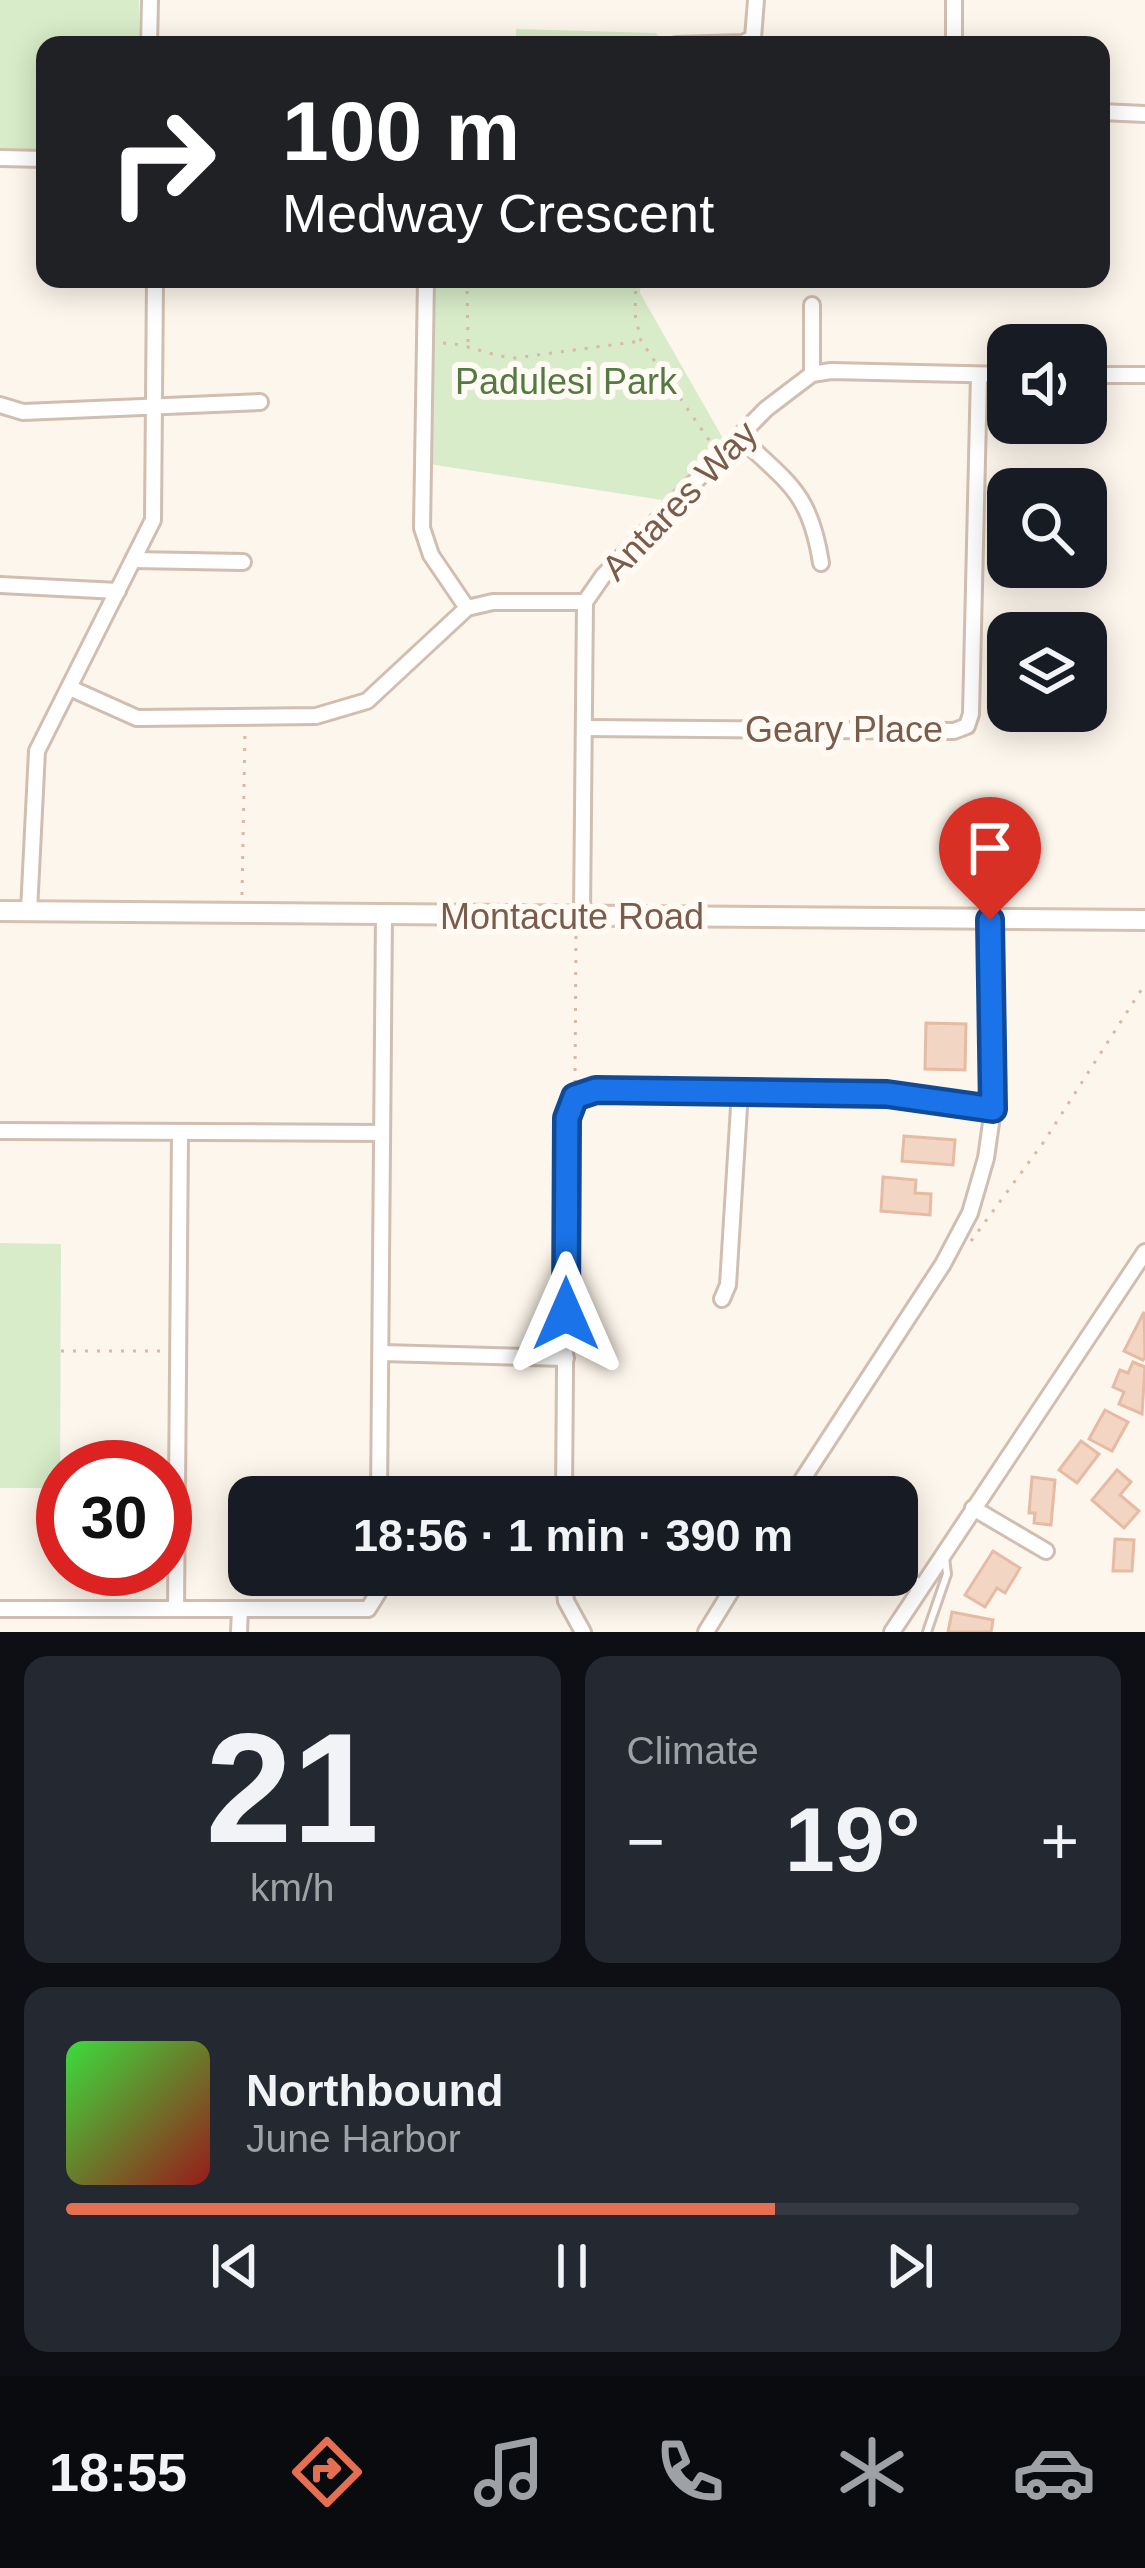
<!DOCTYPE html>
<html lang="en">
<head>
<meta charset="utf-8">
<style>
	body { margin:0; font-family:Arial,sans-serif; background:#242831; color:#f1f3f6; height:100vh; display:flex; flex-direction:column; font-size:45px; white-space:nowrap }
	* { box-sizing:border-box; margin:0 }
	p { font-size:39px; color:#9ea1a6 }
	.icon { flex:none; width:66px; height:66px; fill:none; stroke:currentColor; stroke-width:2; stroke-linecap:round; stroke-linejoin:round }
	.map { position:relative; height:1632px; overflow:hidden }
	.details { display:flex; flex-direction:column; gap:24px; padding:24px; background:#0d0f14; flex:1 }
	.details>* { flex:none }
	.top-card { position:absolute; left:36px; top:36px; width:1074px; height:252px; border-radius:24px; box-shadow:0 6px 30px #0003; background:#202124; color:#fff; overflow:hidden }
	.tools { position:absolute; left:987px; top:324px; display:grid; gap:24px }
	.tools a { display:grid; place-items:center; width:120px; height:120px; border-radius:24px; background:#171b24; box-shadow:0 6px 30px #0003; font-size:60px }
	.speed { position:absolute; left:36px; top:1440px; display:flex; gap:24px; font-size:60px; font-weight:700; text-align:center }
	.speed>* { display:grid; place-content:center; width:156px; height:156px; border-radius:50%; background:#171b24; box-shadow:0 6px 30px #0003; line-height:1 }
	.speed .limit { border:18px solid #d22; background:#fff; color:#111 }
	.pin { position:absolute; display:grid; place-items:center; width:102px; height:102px; color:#fff; margin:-123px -51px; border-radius:50% 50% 50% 0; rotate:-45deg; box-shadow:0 0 12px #0007 }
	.pin .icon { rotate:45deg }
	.me { position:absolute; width:132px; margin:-66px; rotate:0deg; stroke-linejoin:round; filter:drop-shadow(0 0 9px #0008) }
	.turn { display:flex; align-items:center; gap:42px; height:252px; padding:0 48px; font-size:54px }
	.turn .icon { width:156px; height:156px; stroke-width:2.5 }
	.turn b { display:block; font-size:84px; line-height:102px }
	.big { font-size:90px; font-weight:700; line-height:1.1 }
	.details .widget { flex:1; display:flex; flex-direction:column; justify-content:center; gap:18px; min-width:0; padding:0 42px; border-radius:24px; background:#242831 }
	.details .dial { align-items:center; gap:0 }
	.dial b { font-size:156px; line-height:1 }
	.song { display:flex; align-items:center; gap:36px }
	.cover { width:144px; height:144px; border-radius:18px; background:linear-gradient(135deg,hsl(120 70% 55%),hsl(0 70% 35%)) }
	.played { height:12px; border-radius:6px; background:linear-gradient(90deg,#e76f51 70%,#363941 70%) }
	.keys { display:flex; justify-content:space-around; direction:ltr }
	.heat { display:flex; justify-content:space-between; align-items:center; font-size:66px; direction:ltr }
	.details .tiles { flex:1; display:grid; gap:24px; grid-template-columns:1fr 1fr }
	.widget:last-child { grid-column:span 2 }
	.trip { position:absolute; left:228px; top:1476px; width:690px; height:120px; border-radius:24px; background:#171b24; box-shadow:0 6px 30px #0003; font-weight:700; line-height:120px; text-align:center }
	.dock { display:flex; height:192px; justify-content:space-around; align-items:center; background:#090b0e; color:#9ea1a6 }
	.dock .icon { width:84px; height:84px }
	.dock .active { color:#e76f51 }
	.dock b { font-size:54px; color:#f1f3f6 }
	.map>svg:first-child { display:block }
	.green { fill:#d8ecc9 }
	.building { fill:#f3d5c3; stroke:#e6bba3; stroke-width:3 }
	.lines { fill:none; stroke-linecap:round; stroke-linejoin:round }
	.service-casing { stroke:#d1beb0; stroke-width:12 }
	.minor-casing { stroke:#d1beb0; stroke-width:20 }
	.secondary-casing { stroke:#d6c0b0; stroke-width:24 }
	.path { stroke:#d9b8a5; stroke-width:3; stroke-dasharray:3 9; stroke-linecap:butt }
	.service { stroke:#fff; stroke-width:6 }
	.minor { stroke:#fff; stroke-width:14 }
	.secondary { stroke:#fff; stroke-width:18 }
	.route-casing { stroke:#114b97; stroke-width:30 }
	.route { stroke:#1a73e8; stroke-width:21 }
	.labels { text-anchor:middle; stroke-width:12; stroke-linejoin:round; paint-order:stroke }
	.park-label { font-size:36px; fill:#537a41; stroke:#fffaf3 }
	.street-label { font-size:36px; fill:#7a5c4d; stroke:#fffaf3 }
</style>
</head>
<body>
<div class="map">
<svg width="1145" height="1632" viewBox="0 0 1145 1632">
	<rect width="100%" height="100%" fill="#fdf6ec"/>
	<g class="green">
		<polygon points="0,0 139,0 139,45 45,45 45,150 0,150"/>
		<polygon points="516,29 656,33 664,45 516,45"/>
		<polygon points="426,279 641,279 640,293 729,449 675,502 422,463"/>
		<polygon points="0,1243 61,1244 60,1488 0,1488"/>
	</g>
	<g class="building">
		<polygon points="926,1023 966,1024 965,1070 925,1069"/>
		<polygon points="904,1136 955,1140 953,1165 902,1161"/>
		<polygon points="883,1177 916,1180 915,1193 931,1194 930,1215 881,1211"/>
		<polygon points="1144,1312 1145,1357 1143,1360 1124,1351"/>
		<polygon points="1133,1362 1145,1367 1142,1414 1119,1404 1124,1392 1113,1387 1120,1370 1128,1373"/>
		<polygon points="1105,1410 1128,1422 1112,1451 1089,1439"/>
		<polygon points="1081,1441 1099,1454 1077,1483 1059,1470"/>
		<polygon points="1117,1470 1131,1482 1120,1495 1139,1511 1124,1528 1092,1500"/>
		<polygon points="1032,1477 1055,1480 1051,1525 1034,1523 1035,1513 1029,1513"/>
		<polygon points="1115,1539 1134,1540 1132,1571 1113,1571"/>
		<polygon points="993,1551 1020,1568 1005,1593 997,1588 985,1607 965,1595"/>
		<polygon points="952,1612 993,1620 991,1632 948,1632"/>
	</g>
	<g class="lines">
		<g class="service-casing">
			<polyline id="service" points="927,1632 947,1574 945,1558"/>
		</g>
		<g class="minor-casing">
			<g id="minor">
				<polyline points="149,45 150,0"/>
				<polyline points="676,45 743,43 753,38 756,0"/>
				<polyline points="954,45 954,0"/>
				<polyline points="1101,112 1145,114"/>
				<polyline points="0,158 45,159"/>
				<polyline points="426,279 422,528 431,555 467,608"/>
				<polyline points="812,374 812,305"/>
				<polyline points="1086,375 1145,375"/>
				<polyline points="0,405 23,412 260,402"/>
				<path d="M 741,438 C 789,484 810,493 821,563"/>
				<polyline points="134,560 243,562"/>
				<polyline points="0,585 118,591"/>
				<polyline points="70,688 137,718 316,716 367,701 467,608 493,602 585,602"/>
				<polyline points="585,728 954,731 967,726 971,714 979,375"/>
				<polyline points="29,911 37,751 153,520 155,279"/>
				<polyline points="582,915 585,602 603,576 766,409 812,374 831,371 1008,375"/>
				<polyline points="0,1131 381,1133"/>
				<polyline points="722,1299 728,1285 740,1091"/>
				<polyline points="382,1353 566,1358"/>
				<polyline points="379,1497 384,915"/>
				<polyline points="564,1497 567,1118 575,1097 596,1090 887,1094 993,1109"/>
				<polyline points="791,1497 943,1264 970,1213 986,1158 993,1109 990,919"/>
				<polyline points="973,1508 1046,1551"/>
				<polyline points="897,1573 919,1587"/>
				<polyline points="563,1575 566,1601 583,1632"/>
				<polyline points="0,1609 368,1609 378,1593 378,1575"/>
				<polyline points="176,1609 180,1134"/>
				<polyline points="239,1632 240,1609"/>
				<polyline points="706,1632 741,1575"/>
				<polyline points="892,1632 1145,1252"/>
			</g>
		</g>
		<g class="secondary-casing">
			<polyline id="secondary" points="0,911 1145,920"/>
		</g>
		<g class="path">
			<polyline points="467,279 468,342"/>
			<polyline points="636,279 635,314 641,341 713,446"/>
			<path d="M 443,343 C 469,344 489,356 515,358 L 641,341"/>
			<polyline points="242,895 245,731"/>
			<polyline points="575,1083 576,931"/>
			<polyline points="971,1241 1043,1143 1145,984"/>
			<polyline points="61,1351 161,1351"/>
		</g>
		<use href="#service" class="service"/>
		<use href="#minor" class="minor"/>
		<use href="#secondary" class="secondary"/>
	</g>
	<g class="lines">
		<g class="route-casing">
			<polyline id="route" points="566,1314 567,1118 575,1097 596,1090 887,1094 993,1109 990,920"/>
		</g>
		<use href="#route" class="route"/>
	</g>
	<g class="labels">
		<g class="park-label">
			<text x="566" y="394">Padulesi Park</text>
		</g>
		<g class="street-label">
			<text transform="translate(679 500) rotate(-46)" y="13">Antares Way</text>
			<text x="844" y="742">Geary Place</text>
			<text x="572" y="929">Montacute Road</text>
		</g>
	</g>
</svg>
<div class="tools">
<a><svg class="icon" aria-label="sound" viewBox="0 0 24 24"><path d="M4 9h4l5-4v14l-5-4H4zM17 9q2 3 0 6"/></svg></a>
<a><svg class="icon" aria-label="search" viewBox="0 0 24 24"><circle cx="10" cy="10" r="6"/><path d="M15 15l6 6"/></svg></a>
<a><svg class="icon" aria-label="layers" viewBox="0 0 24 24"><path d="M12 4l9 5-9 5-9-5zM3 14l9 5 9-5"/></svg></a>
</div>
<div class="speed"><div class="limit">30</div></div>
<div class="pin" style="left:990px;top:920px;background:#d93025"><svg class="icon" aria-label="arrive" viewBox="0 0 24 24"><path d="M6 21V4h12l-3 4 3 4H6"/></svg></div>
<svg class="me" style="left:566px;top:1314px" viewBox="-20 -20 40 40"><path d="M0-17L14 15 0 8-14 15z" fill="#1a73e8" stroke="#fff" stroke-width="4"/></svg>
<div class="trip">18:56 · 1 min · 390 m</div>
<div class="top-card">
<div class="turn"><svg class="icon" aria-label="right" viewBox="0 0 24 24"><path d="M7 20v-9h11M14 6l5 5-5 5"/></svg><div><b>100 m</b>Medway Crescent</div></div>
</div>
</div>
<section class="details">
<div class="tiles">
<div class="widget dial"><b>21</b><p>km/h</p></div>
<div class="widget"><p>Climate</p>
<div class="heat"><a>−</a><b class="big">19°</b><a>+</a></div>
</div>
<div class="widget">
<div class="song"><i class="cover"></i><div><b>Northbound</b><p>June Harbor</p></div></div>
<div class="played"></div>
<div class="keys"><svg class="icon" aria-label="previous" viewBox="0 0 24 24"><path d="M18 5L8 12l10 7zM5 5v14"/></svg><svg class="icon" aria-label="pause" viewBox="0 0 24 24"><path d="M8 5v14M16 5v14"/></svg><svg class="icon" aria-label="next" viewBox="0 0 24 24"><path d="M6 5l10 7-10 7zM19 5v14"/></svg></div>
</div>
</div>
</section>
<nav class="dock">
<b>18:55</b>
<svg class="icon active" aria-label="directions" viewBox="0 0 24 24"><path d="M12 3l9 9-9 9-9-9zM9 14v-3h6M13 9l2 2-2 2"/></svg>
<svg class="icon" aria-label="music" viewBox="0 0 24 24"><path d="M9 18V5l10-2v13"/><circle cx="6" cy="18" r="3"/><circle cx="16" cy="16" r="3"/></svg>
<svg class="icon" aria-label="phone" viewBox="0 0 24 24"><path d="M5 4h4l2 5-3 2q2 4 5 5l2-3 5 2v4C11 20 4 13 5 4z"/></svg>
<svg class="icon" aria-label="climate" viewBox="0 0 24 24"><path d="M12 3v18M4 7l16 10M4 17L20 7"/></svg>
<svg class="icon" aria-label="car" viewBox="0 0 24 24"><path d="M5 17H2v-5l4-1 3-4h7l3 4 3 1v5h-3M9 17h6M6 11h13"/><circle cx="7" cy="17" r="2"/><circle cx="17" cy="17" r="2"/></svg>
</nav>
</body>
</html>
